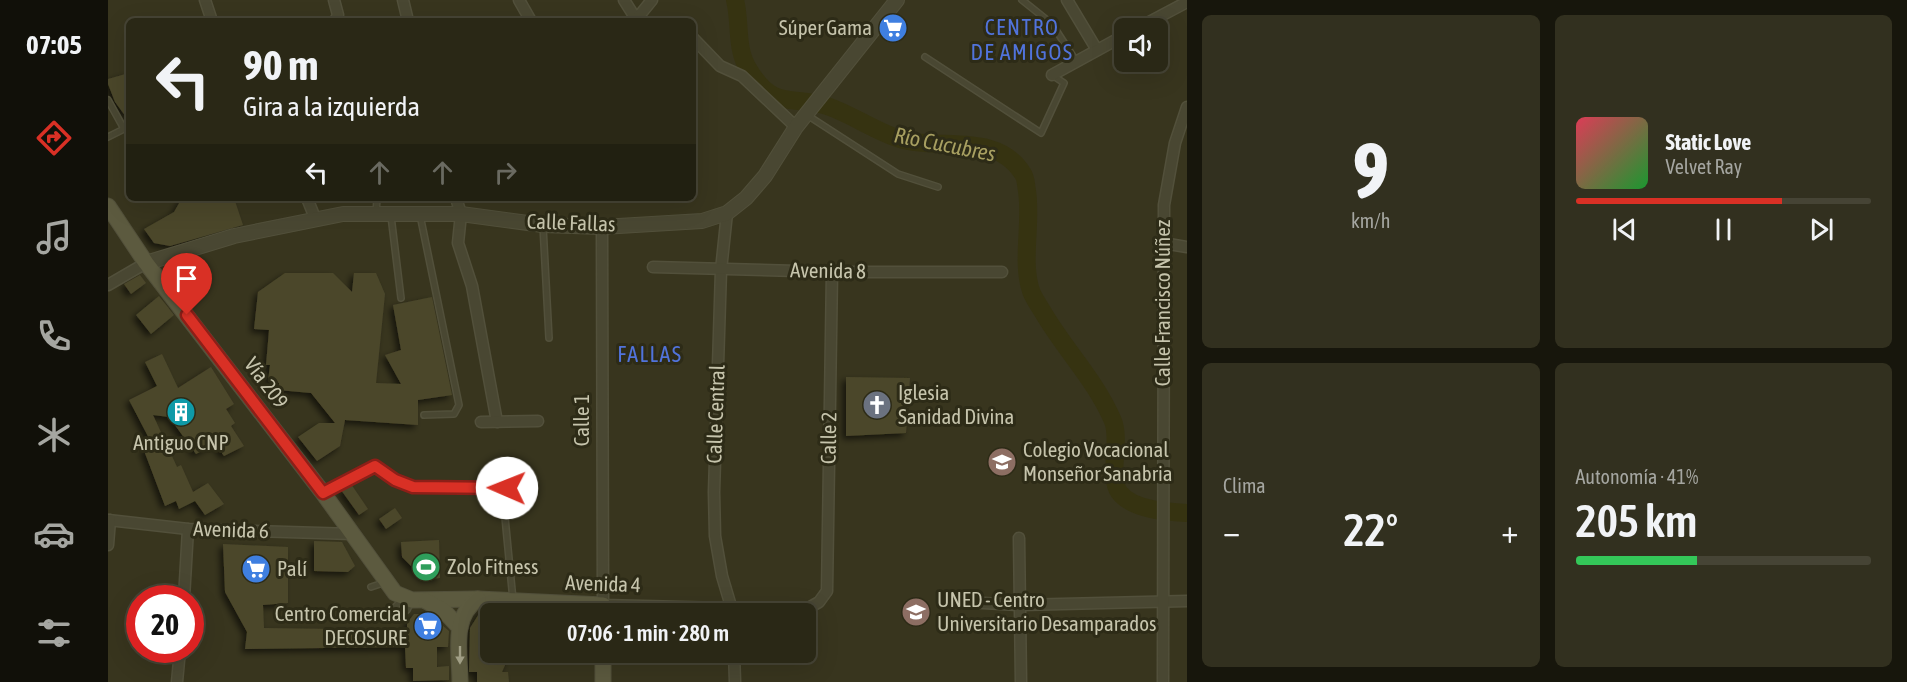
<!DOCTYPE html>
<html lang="es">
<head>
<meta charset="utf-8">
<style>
	body { margin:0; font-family:"Asap Condensed",sans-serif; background:#32301f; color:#f1f3f6; height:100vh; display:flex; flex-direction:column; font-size:22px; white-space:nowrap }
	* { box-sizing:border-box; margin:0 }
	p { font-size:20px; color:#a5a6a1 }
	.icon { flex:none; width:33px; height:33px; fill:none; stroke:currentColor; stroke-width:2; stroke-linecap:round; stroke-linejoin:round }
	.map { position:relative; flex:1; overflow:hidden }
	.panel { display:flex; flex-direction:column; gap:15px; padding:15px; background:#17160c; width:720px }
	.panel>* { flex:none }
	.banner { position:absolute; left:18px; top:18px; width:570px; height:183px; border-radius:9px; box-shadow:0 6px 24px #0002,0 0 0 2px #464435; background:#2a2816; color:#f1f3f6; overflow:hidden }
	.tools { position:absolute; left:1006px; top:18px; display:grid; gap:12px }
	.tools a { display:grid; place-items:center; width:54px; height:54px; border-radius:9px; background:#2a2816; box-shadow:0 6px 24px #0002,0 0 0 2px #464435; font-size:30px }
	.speed { position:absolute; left:18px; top:585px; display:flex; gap:12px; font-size:30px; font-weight:700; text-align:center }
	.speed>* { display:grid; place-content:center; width:78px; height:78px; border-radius:50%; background:#2a2816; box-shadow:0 6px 24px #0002,0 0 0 2px #464435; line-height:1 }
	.speed .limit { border:9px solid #d22; background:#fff; color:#111 }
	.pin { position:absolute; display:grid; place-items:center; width:51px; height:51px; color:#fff; margin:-62px -26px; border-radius:50% 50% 50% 0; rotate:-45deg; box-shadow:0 0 6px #0007 }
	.pin .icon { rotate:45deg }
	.me { position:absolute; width:66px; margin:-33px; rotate:271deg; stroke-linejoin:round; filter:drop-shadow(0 0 4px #0008) }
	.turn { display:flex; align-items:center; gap:21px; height:126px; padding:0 18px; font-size:27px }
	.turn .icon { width:78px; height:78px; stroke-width:2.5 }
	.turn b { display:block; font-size:42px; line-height:51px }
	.lanes { display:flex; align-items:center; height:57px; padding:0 18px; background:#0003; justify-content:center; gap:30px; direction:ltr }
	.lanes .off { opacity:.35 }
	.big { font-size:45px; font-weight:600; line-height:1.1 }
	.panel .tile { flex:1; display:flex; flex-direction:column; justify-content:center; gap:9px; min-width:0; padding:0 21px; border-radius:9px; background:#32301f }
	.panel .dial { align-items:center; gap:0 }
	.dial b { font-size:78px; line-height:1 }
	.song { display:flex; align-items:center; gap:18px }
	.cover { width:72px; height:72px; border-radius:9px; background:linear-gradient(135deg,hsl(350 70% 55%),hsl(130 70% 35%)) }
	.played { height:6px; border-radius:3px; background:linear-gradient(90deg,#d93025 70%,#464435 70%) }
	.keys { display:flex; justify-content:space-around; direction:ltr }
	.heat { display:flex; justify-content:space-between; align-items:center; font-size:33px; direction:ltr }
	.charge { height:9px; border-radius:4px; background:linear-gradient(90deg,#34c759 41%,#464435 0) }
	.panel .tiles { flex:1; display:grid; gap:15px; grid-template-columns:repeat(2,1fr) }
	.trip { position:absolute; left:372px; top:603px; width:336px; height:60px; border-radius:9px; background:#2a2816; box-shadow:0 6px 24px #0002,0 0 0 2px #464435; font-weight:600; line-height:60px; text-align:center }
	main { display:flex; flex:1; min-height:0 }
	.tabs { display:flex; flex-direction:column; width:108px; justify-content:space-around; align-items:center; background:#111009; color:#a5a6a1 }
	.tabs .icon { width:42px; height:42px }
	.tabs .on { color:#d93025 }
	.tabs b { font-size:27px; color:#f1f3f6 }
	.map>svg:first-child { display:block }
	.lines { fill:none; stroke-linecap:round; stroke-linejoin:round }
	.river { stroke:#363311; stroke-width:18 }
	.building { fill:#4b472b; filter:url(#shadow) }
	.service-casing { stroke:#52503b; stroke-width:8 }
	.minor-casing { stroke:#52503b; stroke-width:13 }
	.tertiary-casing { stroke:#52503b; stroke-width:16 }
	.secondary-casing { stroke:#52503b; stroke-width:17 }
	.service { stroke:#494732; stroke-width:5 }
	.minor { stroke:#494732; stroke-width:10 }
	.tertiary { stroke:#494732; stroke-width:14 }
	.secondary { stroke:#5c5a3f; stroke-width:15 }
	.oneway { fill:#a19f86 }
	.route-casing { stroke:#8d1f18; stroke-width:15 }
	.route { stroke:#d93025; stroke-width:10 }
	.labels { text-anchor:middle; stroke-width:6; stroke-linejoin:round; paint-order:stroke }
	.poi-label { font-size:21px; fill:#c6c4ac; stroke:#2d2b17; text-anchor:start }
	.street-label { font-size:21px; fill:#c6c4ac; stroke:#2d2b17 }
	.neighbourhood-label { font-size:22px; letter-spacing:1.5px; fill:#5173db; stroke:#2d2b17 }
	.water-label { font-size:22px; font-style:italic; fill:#a8a061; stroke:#2d2b17 }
</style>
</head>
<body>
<main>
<nav class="tabs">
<b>07:05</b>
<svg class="icon on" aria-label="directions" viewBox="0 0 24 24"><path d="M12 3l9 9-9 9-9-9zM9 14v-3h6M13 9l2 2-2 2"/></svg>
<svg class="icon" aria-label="music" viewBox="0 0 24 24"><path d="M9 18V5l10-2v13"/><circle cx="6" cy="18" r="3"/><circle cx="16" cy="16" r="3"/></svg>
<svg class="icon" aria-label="phone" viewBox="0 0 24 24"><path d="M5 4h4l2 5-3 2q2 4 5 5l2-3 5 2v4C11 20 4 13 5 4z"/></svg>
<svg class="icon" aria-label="climate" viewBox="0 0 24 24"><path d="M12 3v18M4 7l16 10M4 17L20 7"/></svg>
<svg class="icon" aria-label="car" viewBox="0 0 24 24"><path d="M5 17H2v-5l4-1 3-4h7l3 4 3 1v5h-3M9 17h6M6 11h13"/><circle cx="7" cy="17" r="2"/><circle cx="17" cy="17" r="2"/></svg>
<svg class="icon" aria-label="filters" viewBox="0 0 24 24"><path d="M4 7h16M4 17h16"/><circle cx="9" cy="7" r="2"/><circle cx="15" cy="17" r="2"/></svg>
</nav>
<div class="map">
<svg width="1079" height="682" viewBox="0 0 1079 682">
	<defs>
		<filter id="shadow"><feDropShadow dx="-3.5" dy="3.5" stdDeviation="3" flood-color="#0009"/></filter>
	</defs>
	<rect width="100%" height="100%" fill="#38351e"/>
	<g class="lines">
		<path class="river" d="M 627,0 C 633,23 627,48 641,70 C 666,111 684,95 719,106 C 743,114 765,130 789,138 C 829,152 889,130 915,174 C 918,178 918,186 919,191 C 924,223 913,261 923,291 C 926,299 932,307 936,314 C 958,351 988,381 1005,421 C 1013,441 1000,476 1011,492 C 1024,510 1060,512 1079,513"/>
	</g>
	<g class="building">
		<polygon points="21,73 21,121 7,102 0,84 0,79"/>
		<polygon points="74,198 95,198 96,202 108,198 126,198 135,225 62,246 46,243 36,229 66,212"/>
		<polygon points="177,273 225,273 244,292 246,273 268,273 277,294 268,383 293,384 277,355 293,350 285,305 324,297 344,395 310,400 310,425 237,420 232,446 209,461 190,437 211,423 227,423 203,393 170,390 171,383 160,381 162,365 158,365 161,330 146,329 150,292"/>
		<polygon points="32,275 38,283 23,294 16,284"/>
		<polygon points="51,296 66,315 43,334 28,315"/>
		<polygon points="54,354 70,388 103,367 126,404 118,409 127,423 123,426 136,446 116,456 107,444 88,454 61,417 45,415 69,467 73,465 85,492 100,483 116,504 97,515 87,501 71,509 68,501 57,506 35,448 45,446 21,400 49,386 37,362"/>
		<polygon points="738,377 802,378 798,433 738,436"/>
		<polygon points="243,484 260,509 251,515 233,490"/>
		<polygon points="287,508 294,518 278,529 271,519"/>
		<polygon points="331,540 332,578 316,579 294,557 293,542"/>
		<polygon points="206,541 234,542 247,566 240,572 206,571"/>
		<polygon points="115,544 180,547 180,603 155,605 156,628 299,630 299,623 306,614 321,614 341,631 340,647 329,647 329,667 341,666 341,680 305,681 305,668 298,668 297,647 137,649 139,632 117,592"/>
		<polygon points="374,609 421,611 420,614 382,614 382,652 403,652 394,672 400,672 401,682 369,682 369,672 361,672 362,628"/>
	</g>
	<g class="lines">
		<g class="service-casing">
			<g id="service">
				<polyline points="914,0 944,24 968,61"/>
				<polyline points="817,57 933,133 956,83 944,75"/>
				<polyline points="0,100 15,127 14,130 0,137"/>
				<polyline points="699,115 790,174 830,187"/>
				<polyline points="268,214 269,198"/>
				<polyline points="312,215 351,405 346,414 316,415"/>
				<polyline points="283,216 293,298"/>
				<polyline points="435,226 441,338"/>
				<polyline points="218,492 267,466 287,480 305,487 399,488"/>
				<polyline points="396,507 405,600"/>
				<polyline points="263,587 278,582"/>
				<polyline points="284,610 295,599"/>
				<polyline points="285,618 299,610 303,602"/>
			</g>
		</g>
		<g class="minor-casing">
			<g id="minor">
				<polyline points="97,0 104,21"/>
				<polyline points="226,0 230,15 227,21"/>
				<polyline points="295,0 300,21"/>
				<polyline points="411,0 423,21"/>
				<polyline points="516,0 528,19"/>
				<polyline points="959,0 989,50"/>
				<polyline points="527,21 544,0"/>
				<polyline points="1030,28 1079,2"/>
				<polyline points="585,38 612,66 634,76 688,127"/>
				<polyline points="944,75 1017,35"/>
				<polyline points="199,198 207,218"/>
				<polyline points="348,198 353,214 350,243 364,286 389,422"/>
				<polyline points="619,213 613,270 606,492 607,536 614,576 625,613"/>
				<polyline points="494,227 495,605 697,610 711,602 719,591 724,272"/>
				<polyline points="1055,243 1079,247"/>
				<polyline points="545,267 724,272 894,272"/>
				<polyline points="0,285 38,263"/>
				<polyline points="373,422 430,421"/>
				<polyline points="0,520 80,529 245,534"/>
				<polyline points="911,538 913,682"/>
				<polyline points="0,545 2,520"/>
				<polyline points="76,598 80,529"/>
				<polyline points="858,602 912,605 1079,601"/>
				<polyline points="626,652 627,682"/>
				<polyline points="69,682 72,650"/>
				<polyline points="1055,682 1056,205 1067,143 1079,107"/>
			</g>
		</g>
		<g class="tertiary-casing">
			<polyline id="tertiary" points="38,263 126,236 235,214 353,214 435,225 494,227 594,221 619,213 638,198 657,176 688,127 789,0"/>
		</g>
		<g class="secondary-casing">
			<g id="secondary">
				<polyline points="0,206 38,263 215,493 287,593 304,600 370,599 495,605 495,614"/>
				<polyline points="318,601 336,611 352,628"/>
				<path d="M 352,682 C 352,653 343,617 370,599"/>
				<polyline points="495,682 495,652"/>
			</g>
		</g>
		<use href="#service" class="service"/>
		<use href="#minor" class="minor"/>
		<use href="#tertiary" class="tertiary"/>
		<use href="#secondary" class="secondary"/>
	</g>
	<defs><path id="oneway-solid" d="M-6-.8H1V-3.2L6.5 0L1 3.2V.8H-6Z" transform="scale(1.5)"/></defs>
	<use class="oneway" href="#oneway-solid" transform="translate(352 655) rotate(90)"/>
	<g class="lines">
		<g class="route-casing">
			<polyline id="route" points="79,315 215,493 267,466 287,480 305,487 399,488"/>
		</g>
		<use href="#route" class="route"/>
	</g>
	<defs>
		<g id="supermarket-disc" transform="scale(1.5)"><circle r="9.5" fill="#3f7fe0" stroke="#2d2b17"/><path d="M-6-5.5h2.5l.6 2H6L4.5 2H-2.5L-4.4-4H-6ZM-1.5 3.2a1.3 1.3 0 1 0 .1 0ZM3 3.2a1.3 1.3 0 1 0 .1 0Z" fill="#fff"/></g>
		<g id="church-disc" transform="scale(1.5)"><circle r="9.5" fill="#6b7280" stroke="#2d2b17"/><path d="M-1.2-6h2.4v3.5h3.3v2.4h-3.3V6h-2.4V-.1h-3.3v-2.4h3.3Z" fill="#fff"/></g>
		<g id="building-disc" transform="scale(1.5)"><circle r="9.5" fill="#0f9aa8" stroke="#2d2b17"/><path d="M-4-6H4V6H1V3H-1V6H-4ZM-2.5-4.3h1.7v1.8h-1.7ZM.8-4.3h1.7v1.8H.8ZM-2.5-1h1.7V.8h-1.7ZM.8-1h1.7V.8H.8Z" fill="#fff"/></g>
		<g id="school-disc" transform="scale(1.5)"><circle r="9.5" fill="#8d6e63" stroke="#2d2b17"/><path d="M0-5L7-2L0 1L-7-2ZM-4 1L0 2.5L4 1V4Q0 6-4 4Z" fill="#fff"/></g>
		<g id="stadium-disc" transform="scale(1.5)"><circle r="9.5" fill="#2e9e5b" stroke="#2d2b17"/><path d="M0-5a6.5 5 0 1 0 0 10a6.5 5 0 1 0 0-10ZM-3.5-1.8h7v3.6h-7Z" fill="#fff"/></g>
		<g id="university-disc" transform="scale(1.5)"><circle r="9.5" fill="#8d6e63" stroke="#2d2b17"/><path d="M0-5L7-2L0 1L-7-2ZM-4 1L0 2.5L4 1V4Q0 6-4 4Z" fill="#fff"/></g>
	</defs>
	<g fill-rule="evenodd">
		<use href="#supermarket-disc" x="785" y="28"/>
		<use href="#church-disc" x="769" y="405"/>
		<use href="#building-disc" x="73" y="412"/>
		<use href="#school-disc" x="894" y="462"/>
		<use href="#stadium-disc" x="318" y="567"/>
		<use href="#supermarket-disc" x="148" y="569"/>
		<use href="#university-disc" x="808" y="612"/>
		<use href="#supermarket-disc" x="320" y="626"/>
	</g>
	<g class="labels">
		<g class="poi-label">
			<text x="764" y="35" text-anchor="end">Súper Gama</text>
			<text x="790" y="400">Iglesia<tspan x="790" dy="24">Sanidad Divina</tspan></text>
			<text x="73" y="450" text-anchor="middle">Antiguo CNP</text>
			<text x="915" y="457">Colegio Vocacional<tspan x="915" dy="24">Monseñor Sanabria</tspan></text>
			<text x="339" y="574">Zolo Fitness</text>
			<text x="169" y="576">Palí</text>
			<text x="829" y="607">UNED - Centro<tspan x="829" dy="24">Universitario Desamparados</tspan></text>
			<text x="299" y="621" text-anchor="end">Centro Comercial<tspan x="299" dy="24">DECOSURE</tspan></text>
		</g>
		<g class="street-label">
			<text transform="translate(463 223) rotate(2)" y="7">Calle Fallas</text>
			<text transform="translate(720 271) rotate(1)" y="7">Avenida 8</text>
			<text transform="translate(1055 303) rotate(-90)" y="7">Calle Francisco Núñez</text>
			<text transform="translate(158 383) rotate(53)" y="7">Vía 209</text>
			<text transform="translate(608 414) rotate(-88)" y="7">Calle Central</text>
			<text transform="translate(474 420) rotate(-90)" y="7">Calle 1</text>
			<text transform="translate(721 438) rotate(-89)" y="7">Calle 2</text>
			<text transform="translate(123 530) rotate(2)" y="7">Avenida 6</text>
			<text transform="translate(495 584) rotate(2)" y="7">Avenida 4</text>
		</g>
		<g class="neighbourhood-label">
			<text x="914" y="35">CENTRO<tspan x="914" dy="25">DE AMIGOS</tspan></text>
			<text x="542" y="362">FALLAS</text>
		</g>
		<g class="water-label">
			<text transform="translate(837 144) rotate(11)" y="8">Río Cucubres</text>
		</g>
	</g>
</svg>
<div class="tools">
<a><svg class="icon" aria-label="sound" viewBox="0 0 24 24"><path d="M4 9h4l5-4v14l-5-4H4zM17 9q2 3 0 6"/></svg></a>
</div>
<div class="speed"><div class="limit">20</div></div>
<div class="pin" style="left:79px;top:315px;background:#d93025"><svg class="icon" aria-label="arrive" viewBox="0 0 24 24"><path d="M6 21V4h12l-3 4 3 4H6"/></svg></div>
<svg class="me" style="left:399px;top:488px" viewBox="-20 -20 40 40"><circle r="19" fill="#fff"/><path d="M0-13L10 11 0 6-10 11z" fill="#d93025"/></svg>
<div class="trip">07:06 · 1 min · 280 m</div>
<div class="banner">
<div class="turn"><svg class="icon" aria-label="left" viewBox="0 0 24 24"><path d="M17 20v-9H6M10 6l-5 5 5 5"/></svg><div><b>90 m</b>Gira a la izquierda</div></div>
<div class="lanes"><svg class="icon" aria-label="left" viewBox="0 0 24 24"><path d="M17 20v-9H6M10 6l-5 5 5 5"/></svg><svg class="icon off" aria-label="ahead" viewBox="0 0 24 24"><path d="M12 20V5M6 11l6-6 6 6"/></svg><svg class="icon off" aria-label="ahead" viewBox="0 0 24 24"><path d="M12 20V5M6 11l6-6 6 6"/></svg><svg class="icon off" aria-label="right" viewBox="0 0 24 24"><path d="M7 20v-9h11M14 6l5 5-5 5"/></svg></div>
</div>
</div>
<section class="panel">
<div class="tiles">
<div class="tile dial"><b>9</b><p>km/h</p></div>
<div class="tile">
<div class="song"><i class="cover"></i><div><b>Static Love</b><p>Velvet Ray</p></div></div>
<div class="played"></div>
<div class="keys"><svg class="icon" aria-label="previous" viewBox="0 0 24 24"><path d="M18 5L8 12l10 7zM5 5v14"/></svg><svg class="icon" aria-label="pause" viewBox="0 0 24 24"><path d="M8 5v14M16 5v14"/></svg><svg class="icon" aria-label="next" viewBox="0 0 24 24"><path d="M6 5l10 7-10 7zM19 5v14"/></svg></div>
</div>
<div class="tile"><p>Clima</p>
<div class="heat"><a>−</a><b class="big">22°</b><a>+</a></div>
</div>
<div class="tile"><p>Autonomía · 41%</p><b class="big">205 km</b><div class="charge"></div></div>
</div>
</section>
</main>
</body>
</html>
